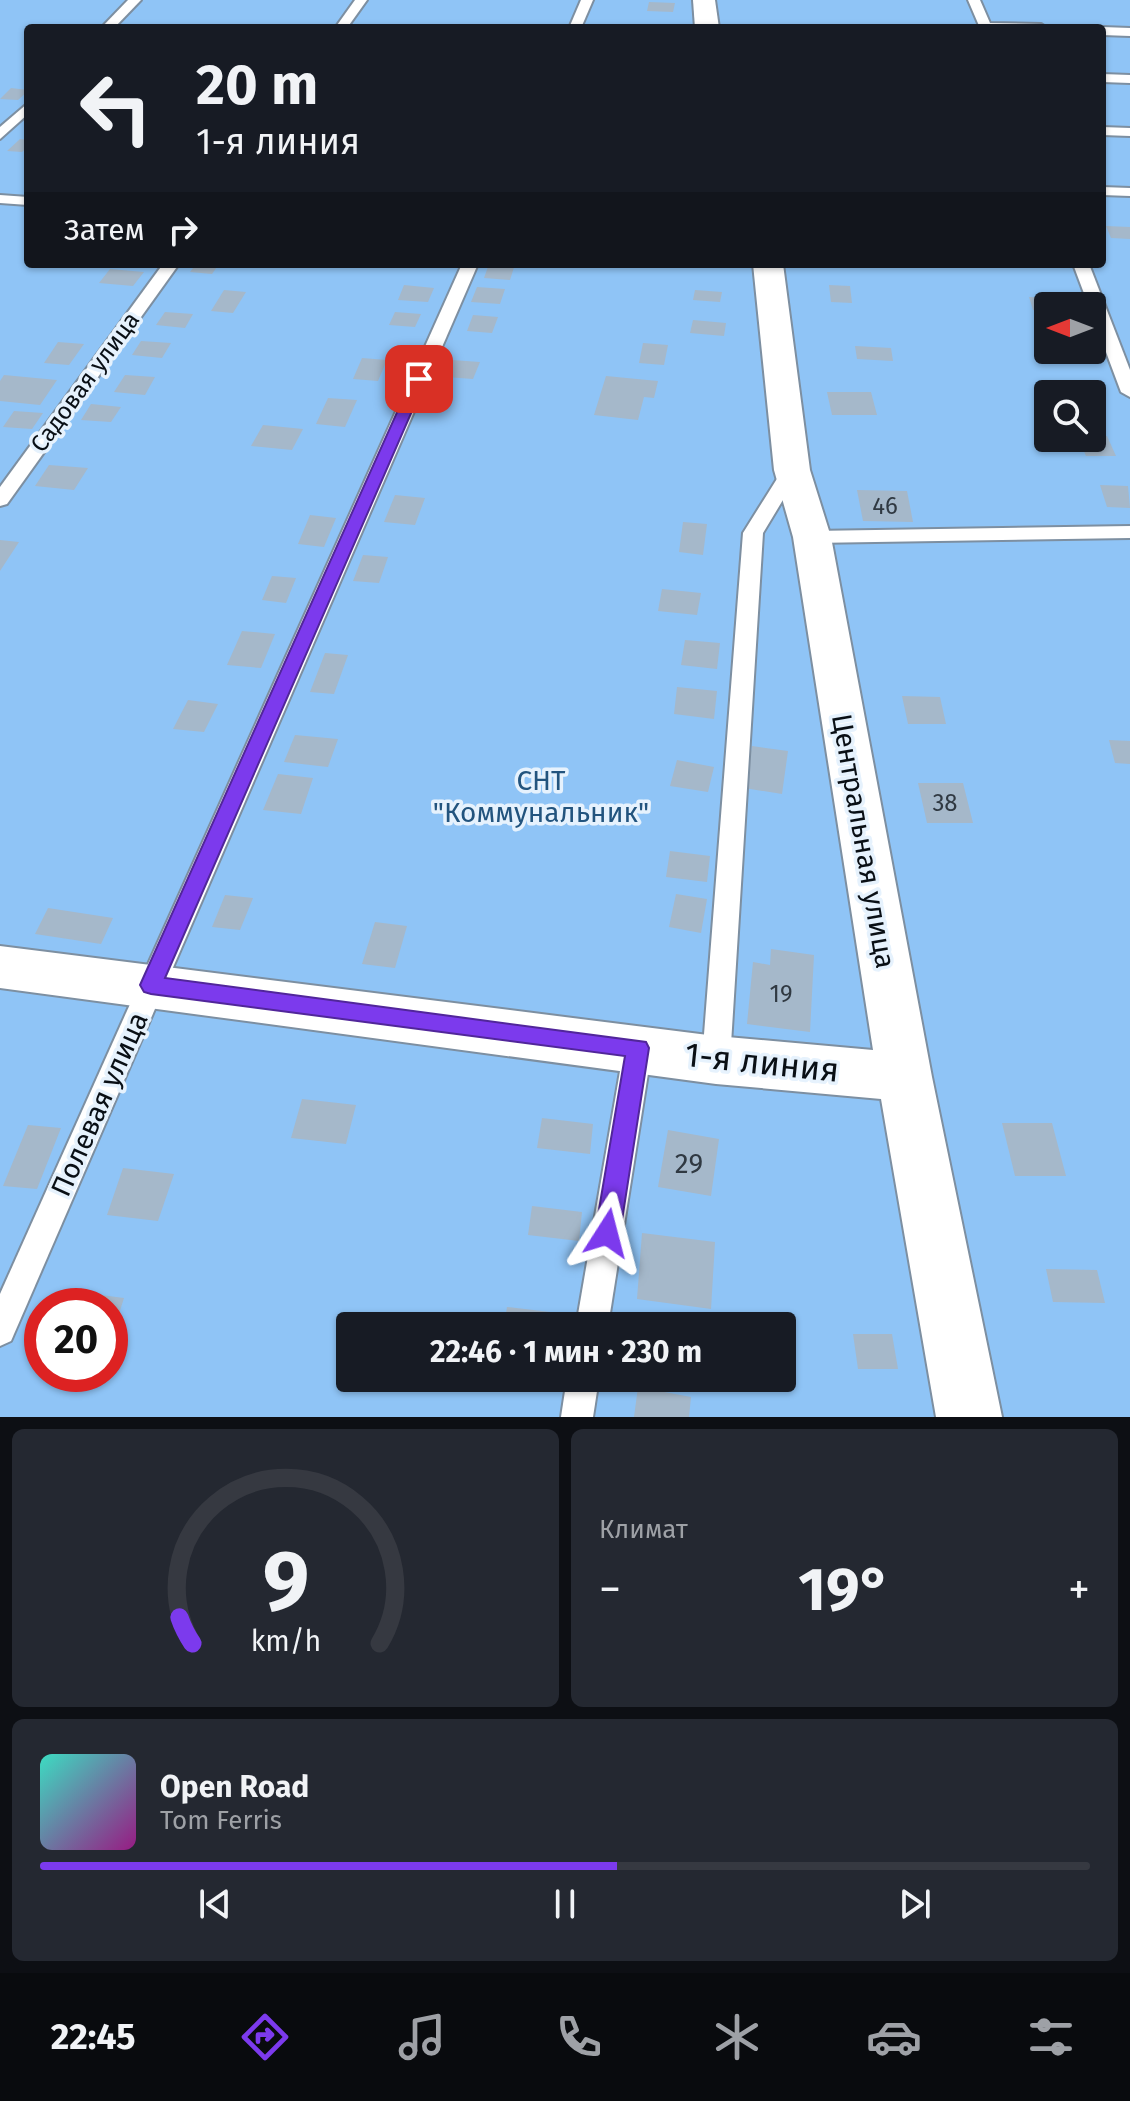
<!DOCTYPE html>
<html lang="ru">
<head>
<meta charset="utf-8">
<style>
	body { margin:0; font-family:"Fira Sans",sans-serif; background:#242831; color:#f1f3f6; height:100vh; display:flex; flex-direction:column; font-size:30px; white-space:nowrap }
	* { box-sizing:border-box; margin:0 }
	p { font-size:26px; color:#9ea1a6 }
	.icon { flex:none; width:44px; height:44px; fill:none; stroke:currentColor; stroke-width:2; stroke-linecap:round; stroke-linejoin:round }
	.map { position:relative; height:1417px; overflow:hidden }
	.drawer { display:flex; flex-direction:column; gap:12px; padding:12px; background:#0d0f14; flex:1 }
	.drawer>* { flex:none }
	.hud { position:absolute; left:24px; top:24px; width:1082px; height:244px; border-radius:8px; box-shadow:0 2px 6px #0004; background:#171b24; color:#f1f3f6; overflow:hidden }
	.needle { width:52px; rotate:270deg }
	.fabs { position:absolute; left:1034px; top:292px; display:grid; gap:16px }
	.fabs a { display:grid; place-items:center; width:72px; height:72px; border-radius:8px; background:#171b24; box-shadow:0 2px 6px #0004; font-size:40px }
	.speed { position:absolute; left:24px; top:1288px; display:flex; gap:16px; font-size:40px; font-weight:700; text-align:center }
	.speed>* { display:grid; place-content:center; width:104px; height:104px; border-radius:50%; background:#171b24; box-shadow:0 2px 6px #0004; line-height:1 }
	.speed .limit { border:12px solid #d22; background:#fff; color:#111 }
	.pin { position:absolute; display:grid; place-items:center; width:68px; height:68px; color:#fff; margin:-34px; border-radius:16px; box-shadow:0 4px 12px #0006 }
	.me { position:absolute; width:88px; margin:-44px; rotate:9deg; stroke-linejoin:round; filter:drop-shadow(0 0 6px #0008) }
	.turn { display:flex; align-items:center; gap:28px; height:168px; padding:0 40px; font-size:36px }
	.turn .icon { width:104px; height:104px; stroke-width:2.5 }
	.turn b { display:block; font-size:56px; line-height:68px }
	.then { display:flex; align-items:center; height:76px; padding:0 40px; background:#0003; gap:16px; font-size:30px }
	.big { font-size:60px; font-weight:700; line-height:1.1 }
	.drawer .card { flex:1; display:flex; flex-direction:column; justify-content:center; gap:12px; min-width:0; padding:0 28px; border-radius:12px; background:#242831 }
	.drawer .dial { align-items:center; gap:0 }
	.dial svg { height:208px; overflow:visible; fill:none; stroke:#363941; stroke-width:7; stroke-linecap:round; text-anchor:middle }
	.dial text { fill:#f1f3f6; stroke:none }
	.song { display:flex; align-items:center; gap:24px }
	.cover { width:96px; height:96px; border-radius:12px; background:linear-gradient(135deg,hsl(170 70% 55%),hsl(310 70% 35%)) }
	.played { height:8px; border-radius:4px; background:linear-gradient(90deg,#7c3aed 55%,#363941 55%) }
	.keys { display:flex; justify-content:space-around; direction:ltr }
	.heat { display:flex; justify-content:space-between; align-items:center; font-size:44px; direction:ltr }
	.drawer .tiles { flex:1; display:grid; gap:12px; grid-template-columns:1fr 1fr }
	.card:last-child { grid-column:span 2 }
	.trip { position:absolute; left:336px; top:1312px; width:460px; height:80px; border-radius:8px; background:#171b24; box-shadow:0 2px 6px #0004; font-weight:700; line-height:80px; text-align:center }
	.tab-bar { display:flex; height:128px; justify-content:space-around; align-items:center; background:#090b0e; color:#9ea1a6 }
	.tab-bar .icon { width:56px; height:56px }
	.tab-bar .selected { color:#7c3aed }
	.tab-bar b { font-size:36px; color:#f1f3f6 }
	.map>svg:first-child { display:block }
	.green { fill:#8fc4f6; fill-rule:evenodd }
	.building { fill:#a5b8ca }
	.lines { fill:none; stroke-linecap:round; stroke-linejoin:round }
	.lane-casing { stroke:#7d8fa1; stroke-width:4 }
	.street-casing { stroke:#7d8fa1; stroke-width:4 }
	.lane { fill:#fff; fill-rule:evenodd }
	.street { fill:#fff; fill-rule:evenodd }
	.route { fill:#7c3aed; stroke:#51269a; stroke-width:2 }
	.labels { text-anchor:middle; stroke-width:7; stroke-linejoin:round; paint-order:stroke }
	.far-street-label { font-size:24px; fill:#090f15; stroke:#e6f2fd }
	.number-label { font-size:24px; fill:#303942 }
	.park-label { font-size:28px; fill:#22547e; stroke:#e6f2fd }
	.street-label { font-size:28px; fill:#090f15; stroke:#e6f2fd }
	.near-number-label { font-size:28px; fill:#303942 }
	.near-street-label { font-size:34px; fill:#090f15; stroke:#e6f2fd }
</style>
</head>
<body>
<div class="map">
<svg width="1130" height="1417" viewBox="0 0 1130 1417">
	<rect width="100%" height="100%" fill="#e6f2fd"/>
	<path class="green" d="M 0,0 L 1130,0 L 1130,1417 L 0,1417 ZM 28,28 L 1102,28 L 1102,264 L 28,264 ZM 1048,306 L 1092,306 L 1092,350 L 1048,350 ZM 1048,394 L 1092,394 L 1092,438 L 1048,438 ZM 42,1306 L 110,1306 L 110,1374 L 42,1374 ZM 350,1326 L 782,1326 L 782,1378 L 350,1378 Z"/>
	<g class="building">
		<polygon points="649,2 675,3 673,12 647,11"/>
		<polygon points="11,88 28,90 28,91 18,100 0,99"/>
		<polygon points="20,139 28,140 28,147 22,152 7,151"/>
		<polygon points="1106,226 1130,227 1130,239 1111,238"/>
		<polygon points="196,264 219,264 212,274 190,272"/>
		<polygon points="489,264 515,264 510,280 484,278"/>
		<polygon points="110,269 144,272 133,286 99,283"/>
		<polygon points="404,285 434,288 428,302 398,300"/>
		<polygon points="829,285 850,286 852,303 831,302"/>
		<polygon points="477,287 505,289 500,304 471,302"/>
		<polygon points="224,290 246,292 233,313 211,311"/>
		<polygon points="695,290 722,292 720,302 693,300"/>
		<polygon points="1029,297 1059,298 1061,306 1048,306 1048,311 1033,310"/>
		<polygon points="165,312 193,314 185,328 156,325"/>
		<polygon points="395,312 421,314 415,327 389,325"/>
		<polygon points="473,315 498,317 492,333 467,331"/>
		<polygon points="693,320 726,323 724,336 690,333"/>
		<polygon points="141,341 171,343 162,358 132,355"/>
		<polygon points="58,342 84,344 69,365 44,363"/>
		<polygon points="643,343 668,345 664,365 639,363"/>
		<polygon points="1093,343 1099,361 1064,360 1061,350 1092,350"/>
		<polygon points="855,346 891,348 893,361 857,359"/>
		<polygon points="362,358 387,360 378,381 353,379"/>
		<polygon points="452,360 480,362 473,379 446,377"/>
		<polygon points="4,375 57,380 40,405 0,401 0,381"/>
		<polygon points="125,375 155,377 145,395 114,392"/>
		<polygon points="606,376 658,381 654,398 644,397 638,420 594,415"/>
		<polygon points="827,392 871,392 877,415 832,415"/>
		<polygon points="328,398 357,400 345,427 316,424"/>
		<polygon points="91,404 121,407 111,422 81,420"/>
		<polygon points="14,411 43,413 32,429 3,427"/>
		<polygon points="263,425 303,429 292,450 251,446"/>
		<polygon points="1107,436 1116,456 1086,456 1078,438"/>
		<polygon points="49,465 88,468 74,490 35,486"/>
		<polygon points="1100,485 1128,486 1130,508 1107,507"/>
		<polygon points="857,490 907,491 913,522 863,521"/>
		<polygon points="395,495 425,498 415,525 384,522"/>
		<polygon points="310,515 336,518 324,547 298,544"/>
		<polygon points="683,522 707,524 703,555 679,552"/>
		<polygon points="0,540 19,542 0,571"/>
		<polygon points="363,555 388,557 379,583 353,581"/>
		<polygon points="272,576 296,578 286,603 262,600"/>
		<polygon points="662,589 701,593 697,615 658,611"/>
		<polygon points="242,631 275,634 261,668 227,665"/>
		<polygon points="685,640 720,643 717,669 681,665"/>
		<polygon points="325,653 348,655 334,694 310,692"/>
		<polygon points="677,687 717,691 714,719 674,714"/>
		<polygon points="902,696 940,697 946,724 908,724"/>
		<polygon points="188,700 218,704 204,732 173,729"/>
		<polygon points="295,735 338,739 328,767 284,762"/>
		<polygon points="1109,740 1130,741 1130,764 1115,763"/>
		<polygon points="752,746 788,751 782,794 744,788"/>
		<polygon points="677,760 714,767 708,792 670,786"/>
		<polygon points="278,774 313,778 301,814 263,810"/>
		<polygon points="918,783 963,783 973,823 927,823"/>
		<polygon points="670,851 710,856 707,882 666,877"/>
		<polygon points="676,894 707,899 701,933 669,927"/>
		<polygon points="225,895 253,898 240,930 212,927"/>
		<polygon points="48,908 113,918 101,944 35,934"/>
		<polygon points="375,922 407,926 395,968 362,964"/>
		<polygon points="771,949 814,955 810,1032 747,1024 753,962 770,965"/>
		<polygon points="302,1099 356,1105 346,1144 291,1138"/>
		<polygon points="542,1118 593,1124 590,1154 537,1148"/>
		<polygon points="1002,1123 1052,1123 1066,1176 1015,1176"/>
		<polygon points="28,1125 61,1128 37,1189 3,1186"/>
		<polygon points="668,1130 719,1139 711,1196 658,1187"/>
		<polygon points="123,1168 174,1174 158,1221 107,1215"/>
		<polygon points="532,1206 582,1212 579,1241 528,1235"/>
		<polygon points="642,1233 715,1242 711,1309 637,1299"/>
		<polygon points="1046,1269 1097,1270 1105,1303 1053,1302"/>
		<polygon points="78,1292 124,1298 111,1339 110,1306 73,1306"/>
		<polygon points="507,1307 567,1314 566,1326 504,1326"/>
		<polygon points="853,1334 892,1334 898,1369 858,1369"/>
		<polygon points="638,1387 691,1397 689,1417 634,1417"/>
	</g>
	<g class="lines">
		<g class="lane-casing">
			<g id="lane">
				<polygon points="128,0 141,0 114,28 101,28"/>
				<polygon points="355,0 367,0 347,28 335,28"/>
				<polygon points="581,0 593,0 581,28 569,28"/>
				<polygon points="968,0 980,0 990,23 1041,24 1047,28 980,28"/>
				<polygon points="1102,27 1130,28 1130,36 1102,35"/>
				<polygon points="1102,74 1130,75 1130,83 1102,82"/>
				<polygon points="28,103 28,114 0,139 0,127"/>
				<polygon points="1102,127 1130,128 1130,136 1102,135"/>
				<polygon points="1102,187 1130,188 1130,196 1102,195"/>
				<polygon points="0,195 28,197 28,205 0,203"/>
				<polygon points="163,264 179,264 7,504 0,506 0,487"/>
				<polygon points="462,264 478,264 11,1341 0,1346 0,1294"/>
				<polygon points="1073,264 1089,264 1130,370 1130,397 1121,392"/>
				<polygon points="792,464 801,470 763,533 730,1060 726,1068 716,1072 706,1068 702,1060 743,533 785,466"/>
				<polygon points="1130,526 1130,538 812,543 802,537 812,531"/>
				<polygon points="638,1036 648,1040 652,1048 608,1326 576,1326 624,1048 628,1040"/>
				<polygon points="567,1378 599,1378 593,1417 561,1417"/>
			</g>
		</g>
		<g class="street-casing">
			<g id="street">
				<polygon points="693,0 715,0 719,28 695,28"/>
				<polygon points="753,264 783,264 810,470 831,537 932,1077 1002,1417 936,1417 881,1099 716,1084 0,988 0,946 716,1036 873,1050 793,537 774,470"/>
			</g>
		</g>
		<use href="#lane" class="lane"/>
		<use href="#street" class="street"/>
	</g>
	<polygon class="route" points="419,375 426,379 165,978 646,1042 649,1048 620,1233 616,1242 607,1245 598,1242 595,1233 625,1056 151,994 144,992 140,985 412,379"/>
	<g class="labels">
		<g class="far-street-label">
			<text transform="translate(85 382) rotate(-54)" y="8">Садовая улица</text>
		</g>
		<g class="number-label">
			<text x="885" y="514">46</text>
			<text x="945" y="811">38</text>
			<text x="781" y="1002">19</text>
		</g>
		<g class="park-label">
			<text x="541" y="790">СНТ<tspan x="541" dy="32">"Коммунальник"</tspan></text>
		</g>
		<g class="street-label">
			<text transform="translate(864 841) rotate(80)" y="10">Центральная улица</text>
			<text transform="translate(99 1104) rotate(-66)" y="10">Полевая улица</text>
		</g>
		<g class="near-number-label">
			<text x="689" y="1173">29</text>
		</g>
		<g class="near-street-label">
			<text transform="translate(762 1062) rotate(6)" y="12">1-я линия</text>
		</g>
	</g>
</svg>
<div class="fabs">
<a><svg class="needle" viewBox="-14 -14 28 28"><path d="M0-13l5 13h-10z" fill="#e53935"/><path d="M0 13l5-13h-10z" fill="#9ea1a6"/></svg></a>
<a><svg class="icon" aria-label="search" viewBox="0 0 24 24"><circle cx="10" cy="10" r="6"/><path d="M15 15l6 6"/></svg></a>
</div>
<div class="speed"><div class="limit">20</div></div>
<div class="pin" style="left:419px;top:379px;background:#d93025"><svg class="icon" aria-label="arrive" viewBox="0 0 24 24"><path d="M6 21V4h12l-3 4 3 4H6"/></svg></div>
<svg class="me" style="left:607px;top:1233px" viewBox="-20 -20 40 40"><path d="M0-17L14 15 0 8-14 15z" fill="#7c3aed" stroke="#fff" stroke-width="4"/></svg>
<div class="trip">22:46 · 1 мин · 230 m</div>
<div class="hud">
<div class="turn"><svg class="icon" aria-label="left" viewBox="0 0 24 24"><path d="M17 20v-9H6M10 6l-5 5 5 5"/></svg><div><b>20 m</b>1-я линия</div></div>
<div class="then">Затем<svg class="icon" aria-label="right" viewBox="0 0 24 24"><path d="M7 20v-9h11M14 6l5 5-5 5"/></svg></div>
</div>
</div>
<section class="drawer">
<div class="tiles">
<div class="card dial"><svg viewBox="0 0 100 80">
<path d="M14 69A42 42 0 1 1 86 69"/>
<path d="M14 69A42 42 0 0 1 9 59" stroke="#7c3aed"/>
<text x="50" y="56" font-size="32" font-weight="700">9</text>
<text x="50" y="72" font-size="11">km/h</text>
</svg></div>
<div class="card"><p>Климат</p>
<div class="heat"><a>−</a><b class="big">19°</b><a>+</a></div>
</div>
<div class="card">
<div class="song"><i class="cover"></i><div><b>Open Road</b><p>Tom Ferris</p></div></div>
<div class="played"></div>
<div class="keys"><svg class="icon" aria-label="previous" viewBox="0 0 24 24"><path d="M18 5L8 12l10 7zM5 5v14"/></svg><svg class="icon" aria-label="pause" viewBox="0 0 24 24"><path d="M8 5v14M16 5v14"/></svg><svg class="icon" aria-label="next" viewBox="0 0 24 24"><path d="M6 5l10 7-10 7zM19 5v14"/></svg></div>
</div>
</div>
</section>
<nav class="tab-bar">
<b>22:45</b>
<svg class="icon selected" aria-label="directions" viewBox="0 0 24 24"><path d="M12 3l9 9-9 9-9-9zM9 14v-3h6M13 9l2 2-2 2"/></svg>
<svg class="icon" aria-label="music" viewBox="0 0 24 24"><path d="M9 18V5l10-2v13"/><circle cx="6" cy="18" r="3"/><circle cx="16" cy="16" r="3"/></svg>
<svg class="icon" aria-label="phone" viewBox="0 0 24 24"><path d="M5 4h4l2 5-3 2q2 4 5 5l2-3 5 2v4C11 20 4 13 5 4z"/></svg>
<svg class="icon" aria-label="climate" viewBox="0 0 24 24"><path d="M12 3v18M4 7l16 10M4 17L20 7"/></svg>
<svg class="icon" aria-label="car" viewBox="0 0 24 24"><path d="M5 17H2v-5l4-1 3-4h7l3 4 3 1v5h-3M9 17h6M6 11h13"/><circle cx="7" cy="17" r="2"/><circle cx="17" cy="17" r="2"/></svg>
<svg class="icon" aria-label="filters" viewBox="0 0 24 24"><path d="M4 7h16M4 17h16"/><circle cx="9" cy="7" r="2"/><circle cx="15" cy="17" r="2"/></svg>
</nav>
</body>
</html>
